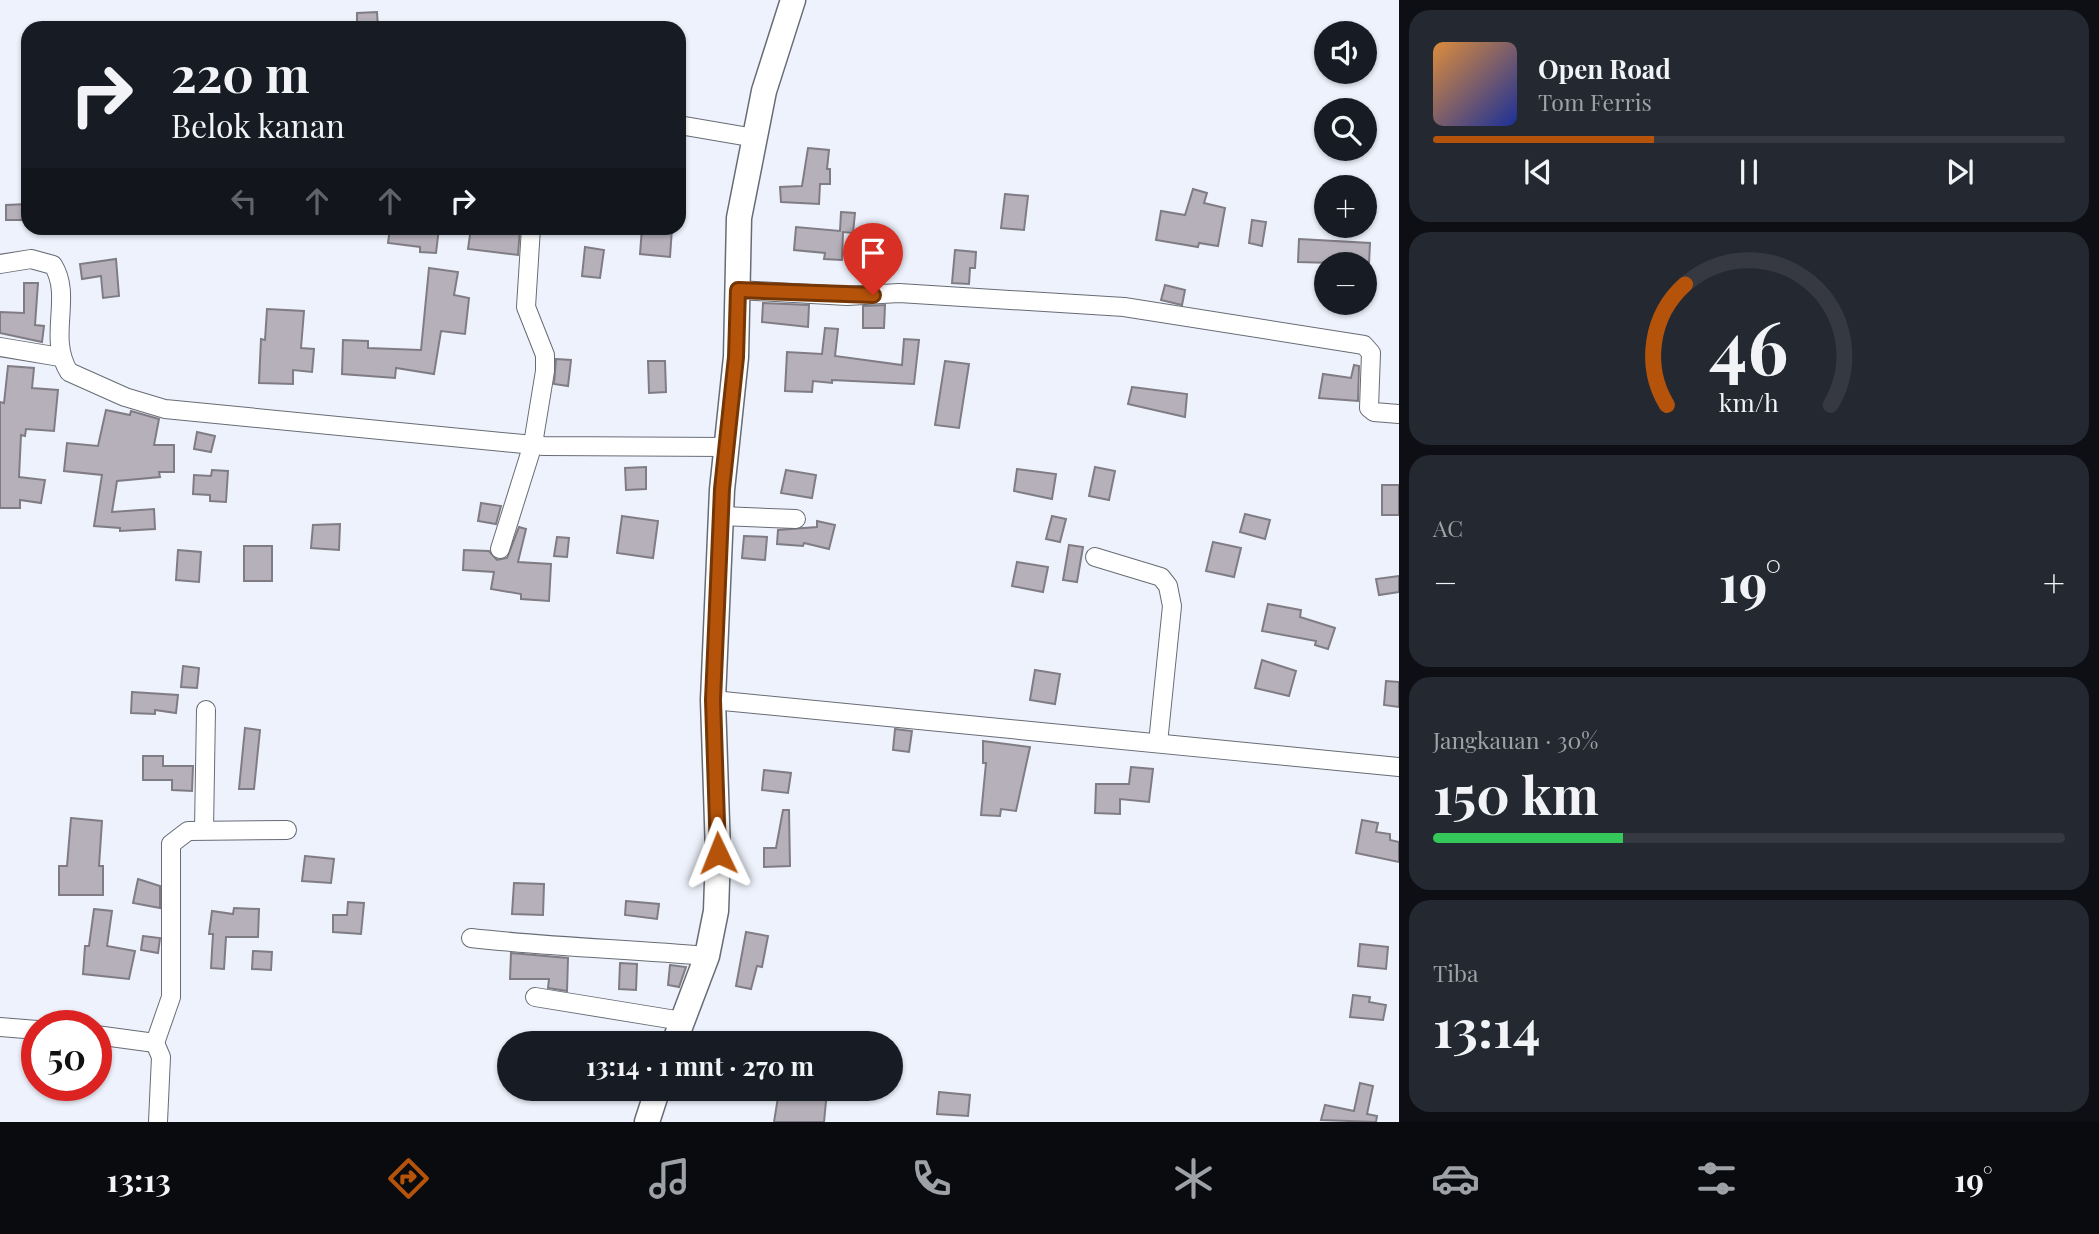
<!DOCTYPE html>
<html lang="id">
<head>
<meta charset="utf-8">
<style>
	body { margin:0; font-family:"Playfair Display",serif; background:#242831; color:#f1f3f6; height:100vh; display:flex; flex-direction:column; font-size:26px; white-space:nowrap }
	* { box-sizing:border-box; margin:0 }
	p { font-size:23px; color:#9ea1a6 }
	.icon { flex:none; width:38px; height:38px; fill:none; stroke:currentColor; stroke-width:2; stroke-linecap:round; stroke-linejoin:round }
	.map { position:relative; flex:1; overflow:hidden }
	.sheet { display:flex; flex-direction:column; gap:10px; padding:10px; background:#0d0f14; width:700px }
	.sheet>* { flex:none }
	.hud { position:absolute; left:21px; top:21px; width:665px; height:214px; border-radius:21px; box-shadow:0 2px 5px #0004; background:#171b24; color:#f1f3f6; overflow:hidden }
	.tools { position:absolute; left:1314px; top:21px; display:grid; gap:14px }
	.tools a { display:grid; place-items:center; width:63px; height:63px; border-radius:50%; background:#171b24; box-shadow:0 2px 5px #0004; font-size:35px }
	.speed { position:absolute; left:21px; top:1010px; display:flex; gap:14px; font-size:35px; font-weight:700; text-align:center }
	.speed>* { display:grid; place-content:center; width:91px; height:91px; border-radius:50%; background:#171b24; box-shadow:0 2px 5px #0004; line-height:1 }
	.speed .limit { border:10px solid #d22; background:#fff; color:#111 }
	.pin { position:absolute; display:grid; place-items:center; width:60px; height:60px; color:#fff; margin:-72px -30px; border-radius:50% 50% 50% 0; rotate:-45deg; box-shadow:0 0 7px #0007 }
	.pin .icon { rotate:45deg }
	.me { position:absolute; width:77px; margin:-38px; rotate:358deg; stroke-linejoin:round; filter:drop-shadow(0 0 5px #0008) }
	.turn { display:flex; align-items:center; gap:24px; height:147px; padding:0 35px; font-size:32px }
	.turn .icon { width:91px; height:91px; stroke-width:2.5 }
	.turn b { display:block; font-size:49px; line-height:60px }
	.lanes { display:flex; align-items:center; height:66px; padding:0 35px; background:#0003; justify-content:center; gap:35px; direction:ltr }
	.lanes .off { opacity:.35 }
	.big { font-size:52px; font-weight:700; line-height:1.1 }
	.sheet .card { flex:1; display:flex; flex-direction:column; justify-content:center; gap:10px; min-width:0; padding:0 24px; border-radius:21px; background:#242831 }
	.sheet .dial { align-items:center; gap:0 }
	.dial svg { height:182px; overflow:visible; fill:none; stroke:#363941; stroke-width:7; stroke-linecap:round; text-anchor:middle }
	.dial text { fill:#f1f3f6; stroke:none }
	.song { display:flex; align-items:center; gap:21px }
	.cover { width:84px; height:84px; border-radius:10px; background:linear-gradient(135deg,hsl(30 70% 55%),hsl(230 70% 35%)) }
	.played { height:7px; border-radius:4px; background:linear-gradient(90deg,#b45309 35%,#363941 35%) }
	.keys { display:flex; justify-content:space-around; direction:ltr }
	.heat { display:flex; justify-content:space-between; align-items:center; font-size:38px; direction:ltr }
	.charge { height:10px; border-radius:5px; background:linear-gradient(90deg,#34c759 30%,#363941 0) }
	.trip { position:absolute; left:497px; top:1031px; width:406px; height:70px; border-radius:35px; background:#171b24; box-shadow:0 2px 5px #0004; font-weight:700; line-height:70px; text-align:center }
	.tabs { display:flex; height:112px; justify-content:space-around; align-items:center; background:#090b0e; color:#9ea1a6 }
	.tabs .icon { width:49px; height:49px }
	.tabs .active { color:#b45309 }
	.tabs b { font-size:32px; color:#f1f3f6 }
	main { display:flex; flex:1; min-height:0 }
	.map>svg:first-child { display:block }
	.building { fill:#b5b0b9; stroke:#807c84; stroke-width:2 }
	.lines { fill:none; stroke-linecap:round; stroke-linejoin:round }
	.street-casing { stroke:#676c74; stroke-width:20 }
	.secondary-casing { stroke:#676c74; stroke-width:27 }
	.street { stroke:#fff; stroke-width:18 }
	.secondary { stroke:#fff; stroke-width:24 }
	.route-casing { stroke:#753606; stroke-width:18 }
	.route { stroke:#b45309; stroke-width:12 }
</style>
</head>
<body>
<main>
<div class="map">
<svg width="1399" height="1122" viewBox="0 0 1399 1122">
	<rect width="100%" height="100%" fill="#edf2fc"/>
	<g class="building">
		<polygon points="377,12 378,28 357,28 357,13"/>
		<polygon points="808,148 829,150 827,169 830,169 830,184 820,184 819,204 781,202 780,187 802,186"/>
		<polygon points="1193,189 1207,193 1204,203 1225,208 1218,246 1199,243 1198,247 1156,240 1161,211 1185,215"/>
		<polygon points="1005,194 1028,196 1024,230 1001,228"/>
		<polygon points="27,204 28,220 6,220 6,205"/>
		<polygon points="841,212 855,213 853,233 843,232 842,260 824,259 825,253 794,250 796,227 840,231"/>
		<polygon points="1252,220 1266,222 1262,246 1249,243"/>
		<polygon points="390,228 439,228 436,253 420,252 420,247 388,243"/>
		<polygon points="471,228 512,234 512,228 520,228 518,255 468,249"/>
		<polygon points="642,228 672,228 670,257 640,254"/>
		<polygon points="1299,239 1370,243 1369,264 1298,262"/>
		<polygon points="585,247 604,250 600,278 582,276"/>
		<polygon points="955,250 976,252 975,268 970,268 969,284 952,283"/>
		<polygon points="116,259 119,296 103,298 101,276 82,279 80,264"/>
		<polygon points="429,268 458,272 454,295 469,298 465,334 441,331 434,374 396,368 395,378 342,374 343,340 368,341 368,348 421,350"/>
		<polygon points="24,283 38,283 35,325 44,326 42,342 0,333 0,312 24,313"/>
		<polygon points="1165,285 1185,290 1182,305 1161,300"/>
		<polygon points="763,303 809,305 808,327 762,322"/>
		<polygon points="885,305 884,328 863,328 863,306"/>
		<polygon points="267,309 304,311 301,348 314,349 312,372 293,370 293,384 259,383 261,339 265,340"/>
		<polygon points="825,328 838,329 835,356 902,365 904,339 919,340 914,384 832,380 832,383 813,381 812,392 785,391 787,352 822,354"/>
		<polygon points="556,359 571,360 568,386 554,384"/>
		<polygon points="648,361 665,361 666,392 649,393"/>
		<polygon points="945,361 969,364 959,428 935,425"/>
		<polygon points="1354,365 1359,366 1358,401 1319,398 1323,374 1351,378"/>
		<polygon points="8,366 34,368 32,388 58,390 54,431 26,429 25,436 21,435 19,477 45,480 41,503 20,500 20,508 0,508 0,402 4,403"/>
		<polygon points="1132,387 1187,394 1185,417 1128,404"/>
		<polygon points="106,410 130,415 131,411 159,419 154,445 174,445 174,472 159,472 160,477 117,481 112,512 154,509 155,529 120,531 120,528 94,526 102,475 64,471 67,443 98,446"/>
		<polygon points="197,432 215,436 211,452 194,449"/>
		<polygon points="646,467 646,489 626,490 625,468"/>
		<polygon points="1095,467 1115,471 1109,500 1089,496"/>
		<polygon points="1017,469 1056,474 1052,499 1014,491"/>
		<polygon points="212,470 228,471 226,502 210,501 210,495 193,494 194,475 211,476"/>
		<polygon points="786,470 816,475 812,498 781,493"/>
		<rect x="1382" y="485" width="17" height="30"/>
		<polygon points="481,503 501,506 496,524 478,521"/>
		<polygon points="1245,514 1270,520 1265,539 1240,532"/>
		<polygon points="622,516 658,521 653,558 617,553"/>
		<polygon points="1052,516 1066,519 1060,542 1046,539"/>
		<polygon points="817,521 835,525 829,549 804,543 803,546 777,544 778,530 817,527"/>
		<polygon points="340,524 339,550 311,548 313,525"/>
		<polygon points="519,527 526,529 518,562 551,564 549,601 521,599 521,594 491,589 494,572 463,570 464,550 489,551 497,560 507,558"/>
		<polygon points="744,536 767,537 765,560 742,558"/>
		<polygon points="557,537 569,538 567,557 554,556"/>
		<polygon points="1213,542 1241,548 1234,577 1206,571"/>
		<polygon points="1069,545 1083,547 1077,582 1063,580"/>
		<rect x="244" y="546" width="28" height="35"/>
		<polygon points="178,550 201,552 199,582 176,580"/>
		<polygon points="1017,562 1048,567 1043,592 1012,586"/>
		<polygon points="1399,576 1399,592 1379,595 1376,579"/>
		<polygon points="1268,604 1301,610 1300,617 1335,628 1328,649 1315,645 1316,641 1262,631"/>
		<polygon points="1262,660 1296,671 1289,696 1255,688"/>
		<polygon points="183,666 199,668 197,688 181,687"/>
		<polygon points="1035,670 1060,674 1055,704 1030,700"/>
		<polygon points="1386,681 1399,682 1399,707 1384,705"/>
		<polygon points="132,692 178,695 176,713 155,710 155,714 131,713"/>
		<polygon points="245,728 260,730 254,789 239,789"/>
		<polygon points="895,729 912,731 909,752 893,750"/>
		<polygon points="983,741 1030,747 1016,811 1001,809 1000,816 981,815 986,763 983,763"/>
		<polygon points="143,756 163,756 163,766 193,766 192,791 172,790 172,780 143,780"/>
		<polygon points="1131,767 1153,769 1149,802 1120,799 1120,814 1095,813 1096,784 1129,784"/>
		<polygon points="764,770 791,773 788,793 762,790"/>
		<polygon points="783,810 789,810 790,866 764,867 764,848 776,848"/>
		<polygon points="71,818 102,821 99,866 103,866 103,895 59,895 59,866 67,866"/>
		<polygon points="1362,820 1378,823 1376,832 1390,834 1390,840 1399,842 1399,862 1356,853"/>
		<polygon points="305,856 334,859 331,883 302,881"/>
		<polygon points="138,879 160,886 160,908 133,903"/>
		<polygon points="514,883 544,884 543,915 512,914"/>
		<polygon points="626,901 659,904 657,919 625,915"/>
		<polygon points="348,902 364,903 361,934 333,932 333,915 347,915"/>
		<polygon points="234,908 259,909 258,937 226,937 224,969 211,968 213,934 209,934 212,911 233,914"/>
		<polygon points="94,909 112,911 107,946 135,951 129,979 83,974 85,946 89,946"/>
		<polygon points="746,932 768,936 762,967 757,966 751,989 736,986"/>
		<polygon points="143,936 160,938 158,953 141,950"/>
		<polygon points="1360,944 1388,947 1386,969 1358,966"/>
		<polygon points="253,951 272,952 271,970 252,969"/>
		<polygon points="511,953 568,958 567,991 548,988 549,979 510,979"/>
		<polygon points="620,963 637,964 636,990 619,989"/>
		<polygon points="670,965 686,967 679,987 668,985"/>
		<polygon points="1353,995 1370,997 1369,1002 1386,1005 1383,1020 1350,1017"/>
		<polygon points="1360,1083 1373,1086 1367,1114 1377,1116 1376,1122 1321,1120 1325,1105 1354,1111"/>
		<polygon points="814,1089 827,1091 824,1122 774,1122 779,1091 813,1096"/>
		<polygon points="939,1092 970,1095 968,1116 937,1114"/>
	</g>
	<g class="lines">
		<g class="street-casing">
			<g id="street">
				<polyline points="679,125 755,138"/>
				<path d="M 0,264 L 31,259 L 53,265 C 73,297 47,337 69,372 L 125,397 L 165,409 L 544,446 L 727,447"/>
				<polyline points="738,290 847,296 899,293 1124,307 1364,345 1371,353 1369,408 1374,412 1399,414"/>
				<polyline points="0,347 60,357"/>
				<polyline points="721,516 796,519"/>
				<polyline points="500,549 533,444 545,371 545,355 526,307 531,228"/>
				<polyline points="1095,557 1161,577 1168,586 1172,606 1158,743"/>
				<polyline points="713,700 1399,767"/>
				<polyline points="204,830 206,710"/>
				<path d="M 471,938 C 550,947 628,949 707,956"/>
				<polyline points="535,997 682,1021"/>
				<polyline points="0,1027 37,1030"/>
				<polyline points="96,1035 155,1043 161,1057 158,1122"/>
				<polyline points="155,1043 171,997 171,844 188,831 287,830"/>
			</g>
		</g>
		<g class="secondary-casing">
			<g id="secondary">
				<polyline points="674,1043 707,956 716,911 718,853 713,700 722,490 736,357 739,218 764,91 793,0"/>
				<polyline points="647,1122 658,1088"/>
			</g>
		</g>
		<use href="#street" class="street"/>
		<use href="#secondary" class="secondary"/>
	</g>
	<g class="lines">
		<g class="route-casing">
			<polyline id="route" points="718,853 713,700 722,489 736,357 738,290 873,295"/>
		</g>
		<use href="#route" class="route"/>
	</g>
</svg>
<div class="tools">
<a><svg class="icon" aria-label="sound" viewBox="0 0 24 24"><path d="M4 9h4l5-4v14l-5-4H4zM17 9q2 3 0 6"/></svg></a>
<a><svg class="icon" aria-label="search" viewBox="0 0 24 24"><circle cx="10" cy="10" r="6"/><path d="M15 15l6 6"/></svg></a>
<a>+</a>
<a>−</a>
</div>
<div class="speed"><div class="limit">50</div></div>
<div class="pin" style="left:873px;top:295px;background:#d93025"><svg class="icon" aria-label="arrive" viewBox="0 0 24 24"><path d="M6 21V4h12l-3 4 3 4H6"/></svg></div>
<svg class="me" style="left:718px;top:853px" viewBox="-20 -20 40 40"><path d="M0-17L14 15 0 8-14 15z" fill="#b45309" stroke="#fff" stroke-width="4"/></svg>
<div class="trip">13:14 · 1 mnt · 270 m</div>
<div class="hud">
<div class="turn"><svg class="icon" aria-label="right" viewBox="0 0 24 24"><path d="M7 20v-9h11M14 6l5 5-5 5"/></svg><div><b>220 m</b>Belok kanan</div></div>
<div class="lanes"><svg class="icon off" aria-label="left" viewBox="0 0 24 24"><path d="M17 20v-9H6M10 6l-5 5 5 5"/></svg><svg class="icon off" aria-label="ahead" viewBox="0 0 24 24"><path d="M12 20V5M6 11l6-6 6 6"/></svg><svg class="icon off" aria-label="ahead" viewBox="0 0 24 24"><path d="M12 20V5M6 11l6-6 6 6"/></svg><svg class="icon" aria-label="right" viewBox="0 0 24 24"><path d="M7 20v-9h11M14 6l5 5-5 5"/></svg></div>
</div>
</div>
<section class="sheet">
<div class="card">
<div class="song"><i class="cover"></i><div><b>Open Road</b><p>Tom Ferris</p></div></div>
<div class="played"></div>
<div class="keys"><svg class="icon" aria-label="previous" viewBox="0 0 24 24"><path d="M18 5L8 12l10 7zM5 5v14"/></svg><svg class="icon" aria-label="pause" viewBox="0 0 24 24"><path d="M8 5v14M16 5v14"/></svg><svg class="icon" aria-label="next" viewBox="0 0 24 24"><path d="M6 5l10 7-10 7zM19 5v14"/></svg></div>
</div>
<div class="card dial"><svg viewBox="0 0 100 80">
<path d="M14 69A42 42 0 1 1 86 69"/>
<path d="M14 69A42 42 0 0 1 22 16" stroke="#b45309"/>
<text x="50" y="56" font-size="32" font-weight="700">46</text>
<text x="50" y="72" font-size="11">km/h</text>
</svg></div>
<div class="card"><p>AC</p>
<div class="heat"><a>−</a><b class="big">19°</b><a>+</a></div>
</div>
<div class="card"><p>Jangkauan · 30%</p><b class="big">150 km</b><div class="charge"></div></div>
<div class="card"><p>Tiba</p><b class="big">13:14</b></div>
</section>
</main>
<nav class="tabs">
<b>13:13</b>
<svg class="icon active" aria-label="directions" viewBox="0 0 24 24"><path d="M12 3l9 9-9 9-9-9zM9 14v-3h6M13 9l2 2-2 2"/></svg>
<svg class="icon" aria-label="music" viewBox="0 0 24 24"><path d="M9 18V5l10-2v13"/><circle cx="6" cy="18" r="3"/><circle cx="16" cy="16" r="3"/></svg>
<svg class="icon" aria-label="phone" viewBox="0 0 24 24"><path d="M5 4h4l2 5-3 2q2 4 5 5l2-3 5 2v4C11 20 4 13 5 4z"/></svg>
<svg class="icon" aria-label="climate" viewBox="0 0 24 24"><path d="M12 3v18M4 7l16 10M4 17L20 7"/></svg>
<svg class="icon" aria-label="car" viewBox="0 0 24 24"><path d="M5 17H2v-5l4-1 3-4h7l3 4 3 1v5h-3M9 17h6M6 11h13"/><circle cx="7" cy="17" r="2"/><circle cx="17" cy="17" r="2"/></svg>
<svg class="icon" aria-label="filters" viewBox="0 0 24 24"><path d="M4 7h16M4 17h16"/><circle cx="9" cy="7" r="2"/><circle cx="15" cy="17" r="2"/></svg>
<b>19°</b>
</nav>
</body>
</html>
